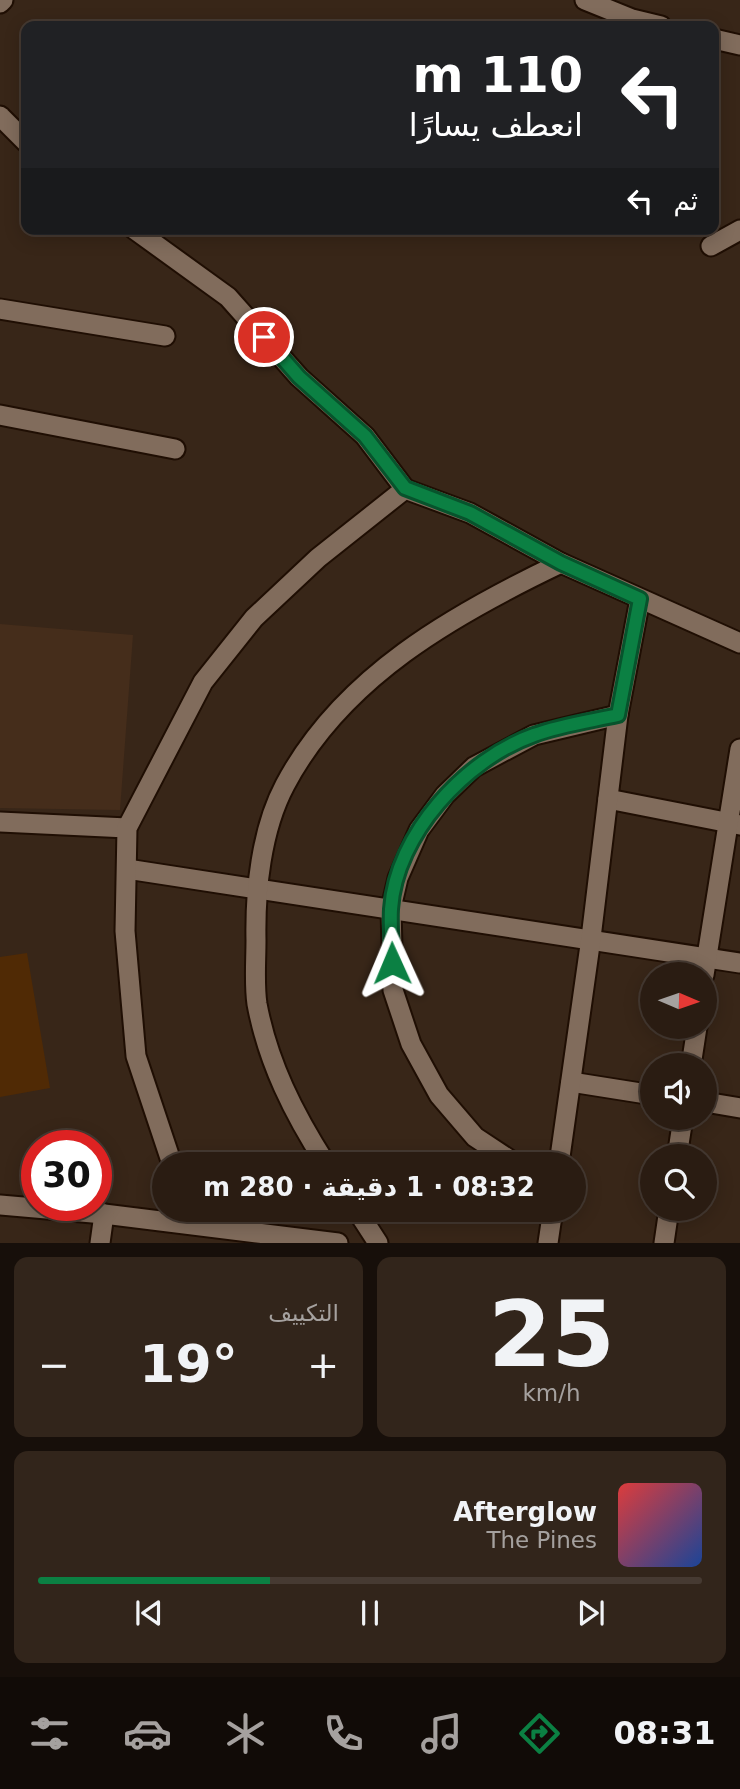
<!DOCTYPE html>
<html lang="ar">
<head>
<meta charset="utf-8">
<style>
	body { margin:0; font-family:"DejaVu Sans","Noto Naskh Arabic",sans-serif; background:#32251b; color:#f1f3f6; direction:rtl; height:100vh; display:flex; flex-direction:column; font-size:26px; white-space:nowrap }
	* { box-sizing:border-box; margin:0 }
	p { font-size:23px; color:#a5a19f }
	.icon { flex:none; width:38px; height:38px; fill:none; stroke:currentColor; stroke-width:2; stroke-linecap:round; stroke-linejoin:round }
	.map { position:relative; height:1243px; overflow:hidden; direction:ltr }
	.sheet { display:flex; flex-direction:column; gap:14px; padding:14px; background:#170f0a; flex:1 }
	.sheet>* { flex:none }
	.guide { position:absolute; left:21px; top:21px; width:698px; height:214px; border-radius:14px; box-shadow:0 4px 18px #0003,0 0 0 2px #463a32; direction:rtl; background:#202124; color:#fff; overflow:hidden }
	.needle { width:46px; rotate:92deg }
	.buttons { position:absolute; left:640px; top:962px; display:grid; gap:14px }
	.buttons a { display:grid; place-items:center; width:77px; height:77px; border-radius:50%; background:#2a1c12; box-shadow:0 4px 18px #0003,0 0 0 2px #463a32; font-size:35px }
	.speed { position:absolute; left:21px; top:1130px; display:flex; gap:14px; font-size:35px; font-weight:700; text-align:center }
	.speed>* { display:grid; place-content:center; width:91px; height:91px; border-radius:50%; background:#2a1c12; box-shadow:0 4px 18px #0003,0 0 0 2px #463a32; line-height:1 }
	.speed .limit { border:10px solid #d22; background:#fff; color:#111 }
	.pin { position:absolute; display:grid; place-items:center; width:60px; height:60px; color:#fff; margin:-30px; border:4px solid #fff; border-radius:50%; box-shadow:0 2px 7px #0007 }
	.me { position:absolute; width:77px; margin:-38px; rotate:359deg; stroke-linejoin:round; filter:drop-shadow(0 0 5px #0008) }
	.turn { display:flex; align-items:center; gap:24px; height:147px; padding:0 21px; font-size:32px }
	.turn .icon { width:91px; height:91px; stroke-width:2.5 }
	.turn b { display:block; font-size:49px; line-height:60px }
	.then { display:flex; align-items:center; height:66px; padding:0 21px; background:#0003; gap:14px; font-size:26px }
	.big { font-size:52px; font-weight:700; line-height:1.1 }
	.sheet .tile { flex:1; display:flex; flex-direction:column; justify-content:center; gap:10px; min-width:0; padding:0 24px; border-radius:14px; background:#32251b }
	.sheet .dial { align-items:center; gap:0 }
	.dial b { font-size:91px; line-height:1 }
	.song { display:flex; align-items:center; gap:21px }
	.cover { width:84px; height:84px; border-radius:10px; background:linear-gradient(135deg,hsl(0 70% 55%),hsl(220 70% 35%)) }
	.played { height:7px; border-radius:4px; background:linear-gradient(90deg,#0b8043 35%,#463a32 35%) }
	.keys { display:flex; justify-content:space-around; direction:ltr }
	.heat { display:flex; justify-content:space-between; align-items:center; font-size:38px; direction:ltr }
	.sheet .tiles { flex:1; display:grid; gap:14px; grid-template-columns:1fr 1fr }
	.tile:last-child { grid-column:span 2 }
	.trip { position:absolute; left:152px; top:1152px; width:434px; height:70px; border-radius:35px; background:#2a1c12; box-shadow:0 4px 18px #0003,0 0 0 2px #463a32; font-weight:700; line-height:70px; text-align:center; direction:rtl }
	.menu { display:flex; height:112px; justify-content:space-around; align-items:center; background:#110b07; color:#a5a19f }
	.menu .icon { width:49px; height:49px }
	.menu .on { color:#0b8043 }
	.menu b { font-size:32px; color:#f1f3f6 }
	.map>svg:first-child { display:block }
	.built { fill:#452d1b }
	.green { fill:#502a05 }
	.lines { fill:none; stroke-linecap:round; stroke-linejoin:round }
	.minor-casing { stroke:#1f0e03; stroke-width:23 }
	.minor { stroke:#816c5c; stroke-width:19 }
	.route-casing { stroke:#07532c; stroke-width:18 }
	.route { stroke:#0b8043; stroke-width:12 }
</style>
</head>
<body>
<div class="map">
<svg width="740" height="1243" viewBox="0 0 740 1243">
	<rect width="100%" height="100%" fill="#382618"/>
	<polygon class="built" points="0,624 133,635 120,810 0,808"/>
	<polygon class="green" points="27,953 50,1088 0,1097 0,957"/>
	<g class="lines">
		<g class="minor-casing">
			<g id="minor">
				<polyline points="585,0 632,19 661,26"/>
				<polyline points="0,3 3,0"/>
				<polyline points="714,39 740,45"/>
				<polyline points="0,116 26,142"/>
				<polyline points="134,229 228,297 299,377 365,436 405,489 470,513 561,563 740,643"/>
				<polyline points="711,246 740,230"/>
				<polyline points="0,309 165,336"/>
				<polyline points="0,415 175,449"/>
				<polyline points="608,799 740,825"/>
				<polyline points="0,822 127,828"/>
				<polyline points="127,869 740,963"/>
				<polyline points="704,975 740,749"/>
				<polyline points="691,1066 697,1027"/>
				<polyline points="571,1082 653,1095"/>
				<polyline points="705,1102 740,1108"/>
				<polyline points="677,1157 683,1118"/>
				<polyline points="172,1164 136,1056 125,931 127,828 203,682 254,618 318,558 405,489"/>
				<path d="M 326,1164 C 294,1114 268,1063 257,1004 C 254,984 256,961 256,940 C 255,891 261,830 285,785 C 342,677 454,614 561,563"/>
				<polyline points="516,1164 475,1137 439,1095 411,1044 393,990 391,908 398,878 419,830 445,795 474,767 534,735 618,715"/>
				<polyline points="559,1164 591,938 618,715 640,599"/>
				<polyline points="0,1205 104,1214 338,1243"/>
				<polyline points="356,1209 378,1243"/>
				<polyline points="100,1243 104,1214"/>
				<polyline points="548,1243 553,1209"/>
				<polyline points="664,1243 669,1209"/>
			</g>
		</g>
		<use href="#minor" class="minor"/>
	</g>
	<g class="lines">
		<g class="route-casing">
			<path id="route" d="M 264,337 L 299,377 L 365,436 L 405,488 L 470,513 L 561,563 L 640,599 L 618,715 C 591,721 561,725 534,735 C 466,759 396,834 391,909 C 390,926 392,945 392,963"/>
		</g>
		<use href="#route" class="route"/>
	</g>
</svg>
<div class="buttons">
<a><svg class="needle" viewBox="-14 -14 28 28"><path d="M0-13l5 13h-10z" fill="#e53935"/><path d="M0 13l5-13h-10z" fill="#a5a19f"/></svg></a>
<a><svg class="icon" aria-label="sound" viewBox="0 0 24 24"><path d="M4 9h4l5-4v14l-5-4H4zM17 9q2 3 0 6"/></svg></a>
<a><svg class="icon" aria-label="search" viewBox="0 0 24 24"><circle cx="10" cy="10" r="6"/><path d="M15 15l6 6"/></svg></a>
</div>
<div class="speed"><div class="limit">30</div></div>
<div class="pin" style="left:264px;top:337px;background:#d93025"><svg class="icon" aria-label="arrive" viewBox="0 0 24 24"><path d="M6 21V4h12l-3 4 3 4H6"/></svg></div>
<svg class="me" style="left:392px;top:963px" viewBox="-20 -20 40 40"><path d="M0-17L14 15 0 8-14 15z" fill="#0b8043" stroke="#fff" stroke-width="4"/></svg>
<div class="trip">08:32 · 1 دقيقة · 280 m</div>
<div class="guide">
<div class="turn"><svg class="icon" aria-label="left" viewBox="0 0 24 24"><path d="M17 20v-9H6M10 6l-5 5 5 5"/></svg><div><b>110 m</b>انعطف يسارًا</div></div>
<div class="then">ثم<svg class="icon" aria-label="left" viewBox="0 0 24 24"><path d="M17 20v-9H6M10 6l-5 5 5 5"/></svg></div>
</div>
</div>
<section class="sheet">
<div class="tiles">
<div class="tile dial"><b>25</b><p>km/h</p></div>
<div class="tile"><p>التكييف</p>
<div class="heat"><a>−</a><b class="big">19°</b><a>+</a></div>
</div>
<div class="tile">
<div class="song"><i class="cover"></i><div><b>Afterglow</b><p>The Pines</p></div></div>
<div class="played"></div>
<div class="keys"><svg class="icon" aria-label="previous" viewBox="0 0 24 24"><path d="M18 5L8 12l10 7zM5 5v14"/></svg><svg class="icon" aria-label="pause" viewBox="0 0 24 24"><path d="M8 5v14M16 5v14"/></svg><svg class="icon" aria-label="next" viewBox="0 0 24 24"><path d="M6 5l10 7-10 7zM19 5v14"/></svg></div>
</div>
</div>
</section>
<nav class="menu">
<b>08:31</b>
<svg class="icon on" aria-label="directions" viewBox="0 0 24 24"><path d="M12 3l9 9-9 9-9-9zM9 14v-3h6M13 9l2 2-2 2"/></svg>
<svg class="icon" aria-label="music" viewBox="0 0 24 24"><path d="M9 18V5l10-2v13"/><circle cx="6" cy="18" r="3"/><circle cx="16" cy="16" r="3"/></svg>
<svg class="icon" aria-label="phone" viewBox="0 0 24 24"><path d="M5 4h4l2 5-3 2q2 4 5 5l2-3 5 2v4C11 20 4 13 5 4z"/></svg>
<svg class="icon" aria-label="climate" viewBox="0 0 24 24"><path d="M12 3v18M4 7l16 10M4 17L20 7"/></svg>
<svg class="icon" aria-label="car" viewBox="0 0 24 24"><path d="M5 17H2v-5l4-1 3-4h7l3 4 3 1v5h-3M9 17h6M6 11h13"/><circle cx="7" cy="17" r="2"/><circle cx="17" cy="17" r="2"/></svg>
<svg class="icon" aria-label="filters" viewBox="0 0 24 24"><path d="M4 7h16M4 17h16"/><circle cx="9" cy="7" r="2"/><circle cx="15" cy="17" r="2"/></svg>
</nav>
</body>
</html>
